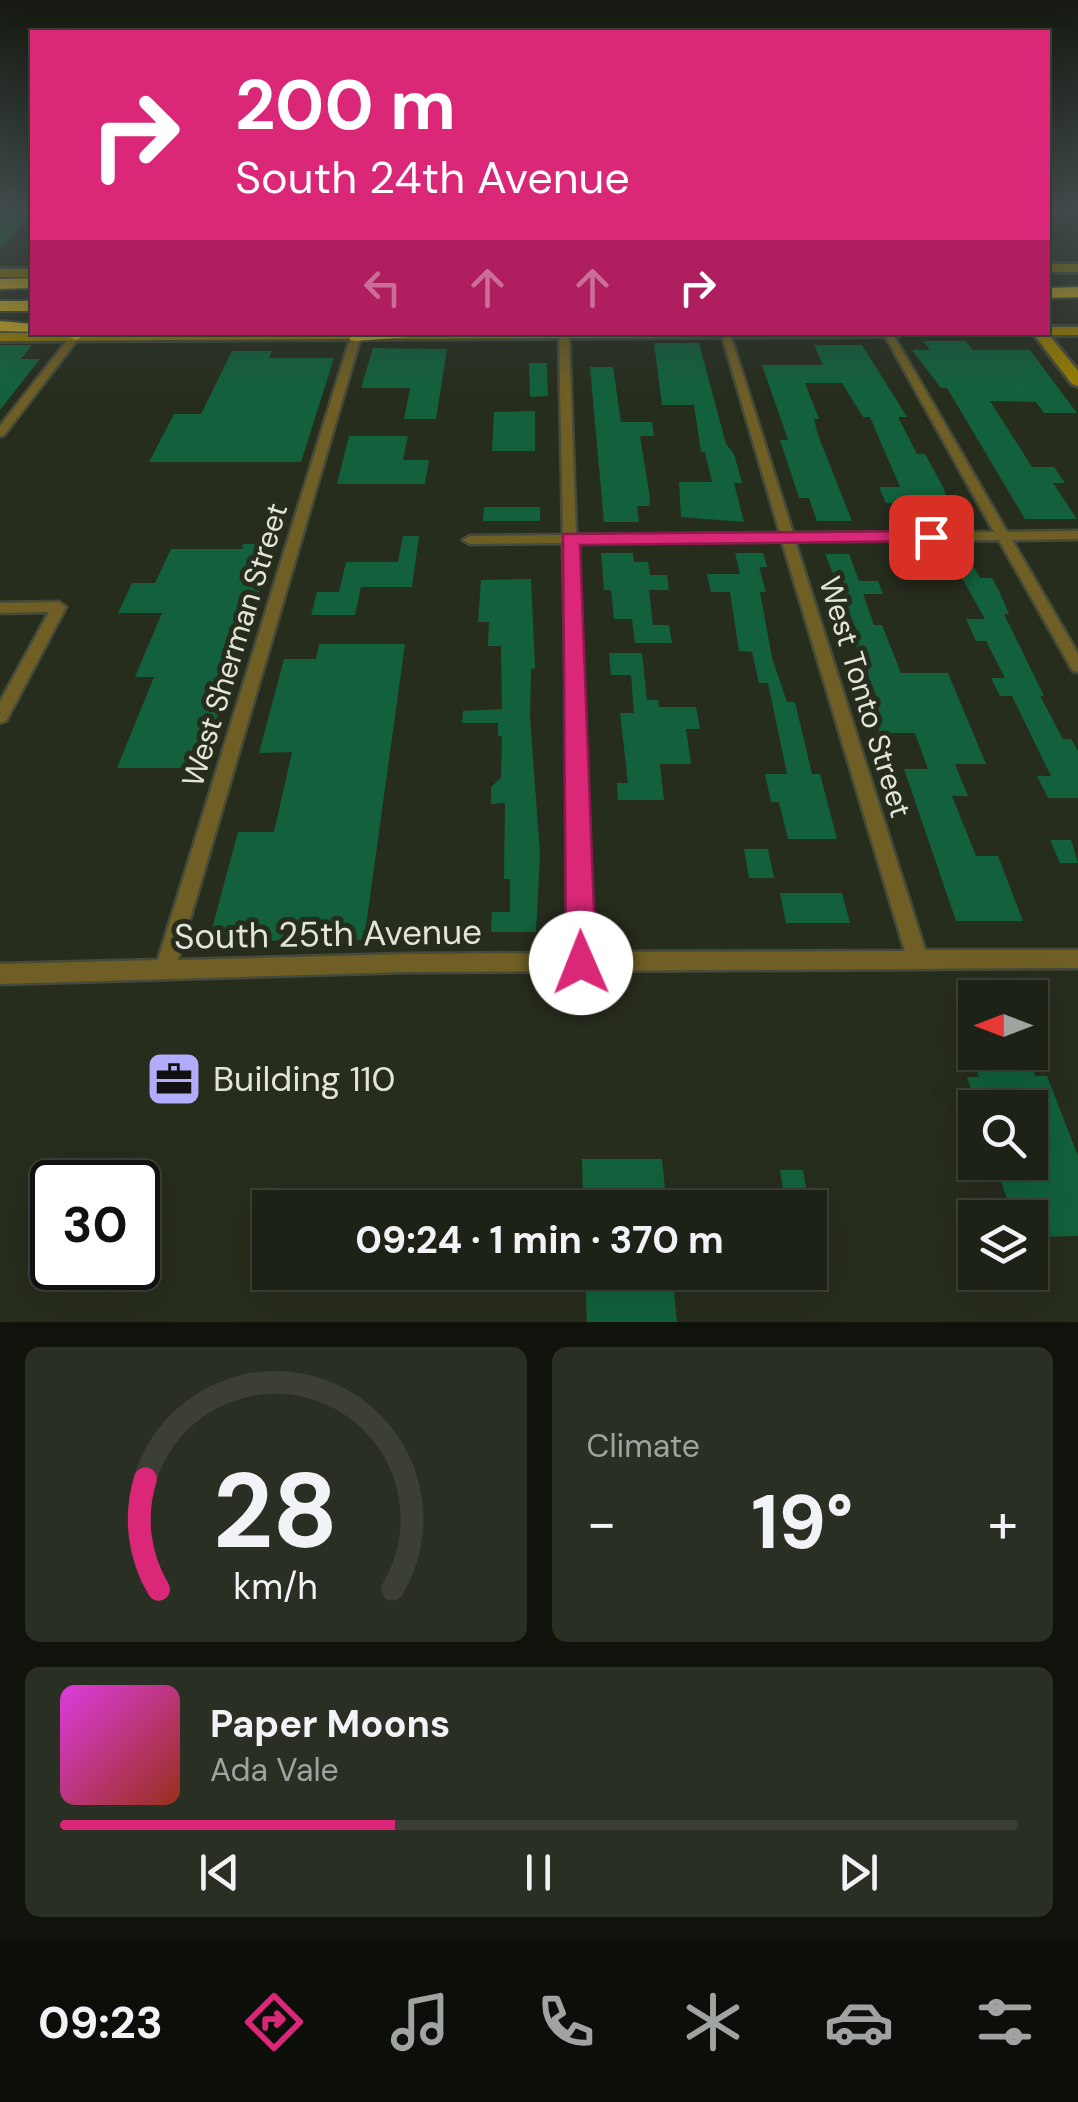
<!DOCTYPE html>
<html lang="en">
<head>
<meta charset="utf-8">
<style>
	body { margin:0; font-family:"DM Sans",sans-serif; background:#2a2f23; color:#f1f3f6; height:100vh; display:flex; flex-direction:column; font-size:38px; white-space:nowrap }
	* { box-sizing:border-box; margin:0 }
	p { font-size:32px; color:#a0a4a1 }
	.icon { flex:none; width:55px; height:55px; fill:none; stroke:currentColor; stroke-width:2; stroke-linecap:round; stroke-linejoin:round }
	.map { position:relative; height:1322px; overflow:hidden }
	.sheet { display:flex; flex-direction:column; gap:25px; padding:25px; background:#10130c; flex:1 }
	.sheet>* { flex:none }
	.hud { position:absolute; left:30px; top:30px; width:1020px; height:305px; border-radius:0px; box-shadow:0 10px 40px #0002,0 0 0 2px #3b3f35; background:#db2777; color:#fff; overflow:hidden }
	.needle { width:65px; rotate:270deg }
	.tools { position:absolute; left:958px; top:980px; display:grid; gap:20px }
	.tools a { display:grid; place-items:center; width:90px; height:90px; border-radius:0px; background:#1d2216; box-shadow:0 10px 40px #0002,0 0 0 2px #3b3f35; font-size:50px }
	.speed { position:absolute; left:30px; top:1160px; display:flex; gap:20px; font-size:50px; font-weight:700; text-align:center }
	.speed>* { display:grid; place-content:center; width:130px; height:130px; border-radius:50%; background:#1d2216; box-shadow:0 10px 40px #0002,0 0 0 2px #3b3f35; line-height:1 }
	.speed .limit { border:5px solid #111; border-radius:15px; background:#fff; color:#111 }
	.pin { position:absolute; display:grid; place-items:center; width:85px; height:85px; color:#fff; margin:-42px; border-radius:20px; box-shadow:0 5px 15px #0006 }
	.me { position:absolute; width:110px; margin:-55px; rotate:359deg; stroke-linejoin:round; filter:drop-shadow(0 0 8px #0008) }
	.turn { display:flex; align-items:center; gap:35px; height:210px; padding:0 40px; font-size:45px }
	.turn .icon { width:130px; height:130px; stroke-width:2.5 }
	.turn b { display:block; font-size:70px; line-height:85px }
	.lanes { display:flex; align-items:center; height:95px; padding:0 40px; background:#0003; justify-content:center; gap:50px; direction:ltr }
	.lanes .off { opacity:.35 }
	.big { font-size:75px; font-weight:700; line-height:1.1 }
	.sheet .tile { flex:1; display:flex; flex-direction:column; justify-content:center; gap:15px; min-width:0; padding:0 35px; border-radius:15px; background:#2a2f23 }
	.sheet .dial { align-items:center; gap:0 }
	.dial svg { height:260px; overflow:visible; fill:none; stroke:#3b3f35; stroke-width:7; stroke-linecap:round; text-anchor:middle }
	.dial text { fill:#f1f3f6; stroke:none }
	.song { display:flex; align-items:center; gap:30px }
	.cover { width:120px; height:120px; border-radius:15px; background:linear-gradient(135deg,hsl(300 70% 55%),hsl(10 70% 35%)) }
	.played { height:10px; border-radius:5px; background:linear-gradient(90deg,#db2777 35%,#3b3f35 35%) }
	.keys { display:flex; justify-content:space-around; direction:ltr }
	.heat { display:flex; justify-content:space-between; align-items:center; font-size:55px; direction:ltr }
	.sheet .tiles { flex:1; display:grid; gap:25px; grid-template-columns:1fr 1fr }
	.tile:last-child { grid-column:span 2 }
	.trip { position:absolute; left:252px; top:1190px; width:575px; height:100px; border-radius:0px; background:#1d2216; box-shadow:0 10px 40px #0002,0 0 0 2px #3b3f35; font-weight:700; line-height:100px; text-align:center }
	.tab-bar { display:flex; height:160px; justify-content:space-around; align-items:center; background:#0c0e09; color:#a0a4a1 }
	.tab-bar .icon { width:70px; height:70px }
	.tab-bar .active { color:#db2777 }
	.tab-bar b { font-size:45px; color:#f1f3f6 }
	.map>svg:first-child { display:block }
	.building { fill:#12613c }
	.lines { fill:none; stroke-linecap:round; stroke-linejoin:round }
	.minor-casing { stroke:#454a3b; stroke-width:5 }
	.secondary-casing { stroke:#454a3b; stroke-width:6 }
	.motorway-casing { stroke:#454a3b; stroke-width:4 }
	.minor { fill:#705f24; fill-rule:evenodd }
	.secondary { fill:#987c01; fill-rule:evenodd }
	.motorway { fill:#caa823; fill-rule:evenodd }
	.route { fill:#db2777; stroke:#8e194d; stroke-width:2.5 }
	.labels { text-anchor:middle; stroke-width:10; stroke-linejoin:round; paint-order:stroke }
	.street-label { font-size:30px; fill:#e1e5da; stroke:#272d1d }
	.near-street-label { font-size:35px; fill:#e1e5da; stroke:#272d1d }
	.near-poi-label { font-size:35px; fill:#e1e5da; stroke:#272d1d; text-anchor:start }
</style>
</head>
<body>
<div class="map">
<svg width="1078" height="1322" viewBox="0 0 1078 1322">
	<rect width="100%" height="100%" fill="#272d1d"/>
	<g class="building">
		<polygon points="0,208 32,208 32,216 0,247"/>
		<polygon points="923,341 966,341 973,350 1030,350 1077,413 1044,413 1036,402 990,401 1032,467 1054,467 1065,483 1053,483 1077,519 1025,519 947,388 941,388 912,350 930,350"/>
		<polygon points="654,343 699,343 726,444 734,454 742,483 734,483 744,522 681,517 679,482 712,482 705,452 701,452 694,405 662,405"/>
		<polygon points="0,345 32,345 21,359 40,359 0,410"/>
		<polygon points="814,345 862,345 907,417 898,417 917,454 925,454 943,487 955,521 928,521 920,503 886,503 879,487 900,487 870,417 863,417 842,383 805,383 819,419 814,419 818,435 852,521 817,521 809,498 799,498 780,440 788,440 762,365 823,365"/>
		<polygon points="373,348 447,349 436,419 404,419 410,388 361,388"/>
		<polygon points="232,351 272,351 269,358 334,358 301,462 149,462 174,414 201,414"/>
		<polygon points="529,363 547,363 548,396 530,397"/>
		<polygon points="590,367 613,367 621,422 652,422 654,436 640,436 650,498 649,506 637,506 639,522 604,522"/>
		<polygon points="535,411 535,451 492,451 494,412"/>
		<polygon points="349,436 408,436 403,460 429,460 425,484 337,484"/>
		<polygon points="484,507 540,507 540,521 483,521"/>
		<polygon points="403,536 419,536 412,587 361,587 355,615 311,615 317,592 339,592 346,562 398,562"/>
		<polygon points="243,544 257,544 243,583 262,583 205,756 191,756 187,768 117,768 154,677 135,677 162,613 118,613 132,583 155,583 171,549 242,549"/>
		<polygon points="601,553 633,553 634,562 648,562 650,575 667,575 669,590 649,590 653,625 669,625 672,643 635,643 632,619 614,619 611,590 604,590"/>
		<polygon points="735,553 763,553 767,567 759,567 766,592 760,592 772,658 787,702 795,702 812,774 820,774 837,839 788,839 779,802 771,802 765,774 787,774 768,683 759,683 752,652 739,651 730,592 711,592 707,574 740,574"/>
		<polygon points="825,554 849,554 859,581 878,581 883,594 863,594 874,625 882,625 901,673 948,673 986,764 955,764 968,796 952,796 976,856 998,856 1023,921 956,921 904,769 928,769 915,733 880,733 870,702 879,702 849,631 857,631"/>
		<polygon points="953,562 971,562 980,578 992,578 999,591 1009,614 1004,614 1044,696 1040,696 1063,739 1071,739 1078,751 1078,798 1048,798 1037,776 1051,776 1012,696 1000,696 991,678 1005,678 986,641 976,641 966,619 985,619"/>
		<polygon points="531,579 535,668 531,669 530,718 540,854 536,932 491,932 492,912 510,912 510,879 504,879 505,803 491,804 491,787 501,778 502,736 498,736 498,723 462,723 463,711 502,709 501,646 488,646 489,622 478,622 481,580"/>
		<polygon points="319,644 405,644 364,940 226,941 228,936 210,936 238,832 274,832 292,752 259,753 284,659 316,659"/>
		<polygon points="609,653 642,653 647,700 658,700 659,707 696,707 700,729 686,729 691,764 660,764 664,800 618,800 617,783 628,783 620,713 634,713 631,675 611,675"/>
		<polygon points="1050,840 1071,840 1078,863 1060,863"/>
		<polygon points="744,849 768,849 774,878 749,878"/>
		<polygon points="780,893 842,893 850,923 786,923"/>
		<polygon points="958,1016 975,1016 975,1052 1027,1052 1035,1076 1047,1076 1078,1156 1078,1236 1030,1237 1030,1218 1013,1218 995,1162 1030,1162 1030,1108 977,1108 967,1077 979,1077"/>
		<polygon points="582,1159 662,1159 667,1208 583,1208"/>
		<polygon points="780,1170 803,1170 810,1208 786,1208"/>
		<polygon points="585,1272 672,1272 677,1322 587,1322"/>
	</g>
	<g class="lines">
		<g class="minor-casing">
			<g id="minor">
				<rect x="1048" y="208" width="30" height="4"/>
				<path d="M 721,332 L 730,334 L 793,533 L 994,532 L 883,332 L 892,333 L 1007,532 L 1078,531 L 1078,539 L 1012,540 L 1078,654 L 1078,672 L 1073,671 L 999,540 L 795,541 L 925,950 L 1078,950 L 1078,968 L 406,972 L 0,984 L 0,964 L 158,960 L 351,336 L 356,333 L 361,336 L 178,960 L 406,954 L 571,953 L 563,543 L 470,544 L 463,540 L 470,536 L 563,535 L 559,335 L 562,332 L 569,335 L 576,535 L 780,533 ZM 782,541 L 905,951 L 591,952 L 576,543 Z"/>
				<polygon points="73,333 81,335 4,435 0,436 0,426"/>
				<polygon points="59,602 66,607 6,721 0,723 0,702 49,612 0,613 0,603"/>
			</g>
		</g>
		<g class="secondary-casing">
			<g id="secondary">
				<rect x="1048" y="264" width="30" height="8"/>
				<rect x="0" y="269" width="32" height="8"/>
				<polygon points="1048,327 1078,327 1078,335 1049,335 1078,371 1078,386 1072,384 1032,332 1048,332"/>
				<polygon points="905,332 898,336 0,341 0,333"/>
			</g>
		</g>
		<g class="motorway-casing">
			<g id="motorway">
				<polygon points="32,278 32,288 0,289 0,279"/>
				<polygon points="1078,287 1078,297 1048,298 1048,288"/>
				<rect x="0" y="301" width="32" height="10"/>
				<polygon points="0,321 32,324 32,332 38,332 0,331"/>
				<polygon points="60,332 83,332 85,335 76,340"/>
				<polygon points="350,332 417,332 408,337 356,341 350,340"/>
			</g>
		</g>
		<use href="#minor" class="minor"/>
		<use href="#secondary" class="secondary"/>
		<use href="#motorway" class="motorway"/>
	</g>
	<linearGradient id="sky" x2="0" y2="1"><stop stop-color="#151910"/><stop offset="0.53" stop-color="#414c4c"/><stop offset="1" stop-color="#414c4c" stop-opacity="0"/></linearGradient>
	<rect width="1078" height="393" fill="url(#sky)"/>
	<polygon class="route" points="931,531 941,537 938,541 580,545 596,963 592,973 581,978 570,973 566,963 563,534"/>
	<defs>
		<g id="office-square" transform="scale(2.875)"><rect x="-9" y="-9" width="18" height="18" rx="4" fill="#b1adfa" stroke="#272d1d"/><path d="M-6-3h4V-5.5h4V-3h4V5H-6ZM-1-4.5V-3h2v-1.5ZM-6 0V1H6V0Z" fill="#111"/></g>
	</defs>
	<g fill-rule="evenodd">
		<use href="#office-square" x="174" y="1079"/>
	</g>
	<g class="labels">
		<g class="street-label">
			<text transform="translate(235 645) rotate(-73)" y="10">West Sherman Street</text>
			<text transform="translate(865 697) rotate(73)" y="10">West Tonto Street</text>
		</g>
		<g class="near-street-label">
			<text transform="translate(328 934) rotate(-1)" y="12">South 25th Avenue</text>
		</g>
		<g class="near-poi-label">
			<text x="213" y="1091">Building 110</text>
		</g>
	</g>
</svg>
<div class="tools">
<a><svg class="needle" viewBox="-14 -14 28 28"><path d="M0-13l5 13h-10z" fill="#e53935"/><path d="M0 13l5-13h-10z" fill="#a0a4a1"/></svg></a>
<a><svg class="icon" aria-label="search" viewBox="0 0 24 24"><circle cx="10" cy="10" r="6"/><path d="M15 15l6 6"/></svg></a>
<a><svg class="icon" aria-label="layers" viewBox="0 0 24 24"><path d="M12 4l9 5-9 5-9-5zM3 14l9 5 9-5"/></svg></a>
</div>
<div class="speed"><div class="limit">30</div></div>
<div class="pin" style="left:931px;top:537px;background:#d93025"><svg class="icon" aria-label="arrive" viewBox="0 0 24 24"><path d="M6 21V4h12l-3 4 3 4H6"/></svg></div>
<svg class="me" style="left:581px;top:963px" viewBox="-20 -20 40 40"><circle r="19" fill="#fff"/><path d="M0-13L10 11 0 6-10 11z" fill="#db2777"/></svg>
<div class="trip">09:24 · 1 min · 370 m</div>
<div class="hud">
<div class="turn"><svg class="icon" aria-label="right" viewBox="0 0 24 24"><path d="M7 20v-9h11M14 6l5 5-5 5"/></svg><div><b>200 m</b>South 24th Avenue</div></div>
<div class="lanes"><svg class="icon off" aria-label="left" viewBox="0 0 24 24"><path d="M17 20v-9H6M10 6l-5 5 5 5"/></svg><svg class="icon off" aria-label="ahead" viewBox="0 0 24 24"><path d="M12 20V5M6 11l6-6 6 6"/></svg><svg class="icon off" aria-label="ahead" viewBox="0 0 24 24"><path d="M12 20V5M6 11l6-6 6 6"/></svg><svg class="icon" aria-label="right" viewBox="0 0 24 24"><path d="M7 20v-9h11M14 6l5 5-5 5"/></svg></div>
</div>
</div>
<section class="sheet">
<div class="tiles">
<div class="tile dial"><svg viewBox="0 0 100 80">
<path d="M14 69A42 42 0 1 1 86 69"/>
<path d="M14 69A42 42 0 0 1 10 35" stroke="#db2777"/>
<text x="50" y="56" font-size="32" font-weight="700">28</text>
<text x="50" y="72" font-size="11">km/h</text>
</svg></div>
<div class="tile"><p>Climate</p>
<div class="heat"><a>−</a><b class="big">19°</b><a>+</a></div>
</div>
<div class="tile">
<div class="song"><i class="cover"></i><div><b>Paper Moons</b><p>Ada Vale</p></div></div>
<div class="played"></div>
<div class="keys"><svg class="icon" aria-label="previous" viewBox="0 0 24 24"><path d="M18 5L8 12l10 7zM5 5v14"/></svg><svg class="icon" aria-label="pause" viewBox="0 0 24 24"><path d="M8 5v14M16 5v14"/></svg><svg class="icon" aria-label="next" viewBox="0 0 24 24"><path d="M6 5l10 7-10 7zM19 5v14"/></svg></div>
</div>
</div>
</section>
<nav class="tab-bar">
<b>09:23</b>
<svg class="icon active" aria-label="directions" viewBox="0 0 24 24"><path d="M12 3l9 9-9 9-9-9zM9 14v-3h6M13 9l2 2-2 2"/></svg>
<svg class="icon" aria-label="music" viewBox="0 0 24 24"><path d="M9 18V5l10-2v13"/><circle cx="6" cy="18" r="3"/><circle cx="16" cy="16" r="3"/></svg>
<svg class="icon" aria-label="phone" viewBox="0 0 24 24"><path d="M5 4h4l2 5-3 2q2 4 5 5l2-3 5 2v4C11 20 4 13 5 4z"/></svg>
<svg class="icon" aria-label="climate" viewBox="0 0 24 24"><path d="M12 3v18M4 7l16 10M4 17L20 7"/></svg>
<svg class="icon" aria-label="car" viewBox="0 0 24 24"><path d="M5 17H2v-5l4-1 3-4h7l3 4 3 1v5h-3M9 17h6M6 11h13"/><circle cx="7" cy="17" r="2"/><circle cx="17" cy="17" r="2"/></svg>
<svg class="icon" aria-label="filters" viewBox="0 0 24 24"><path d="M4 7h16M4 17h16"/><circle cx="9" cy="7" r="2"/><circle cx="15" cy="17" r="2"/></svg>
</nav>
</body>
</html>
